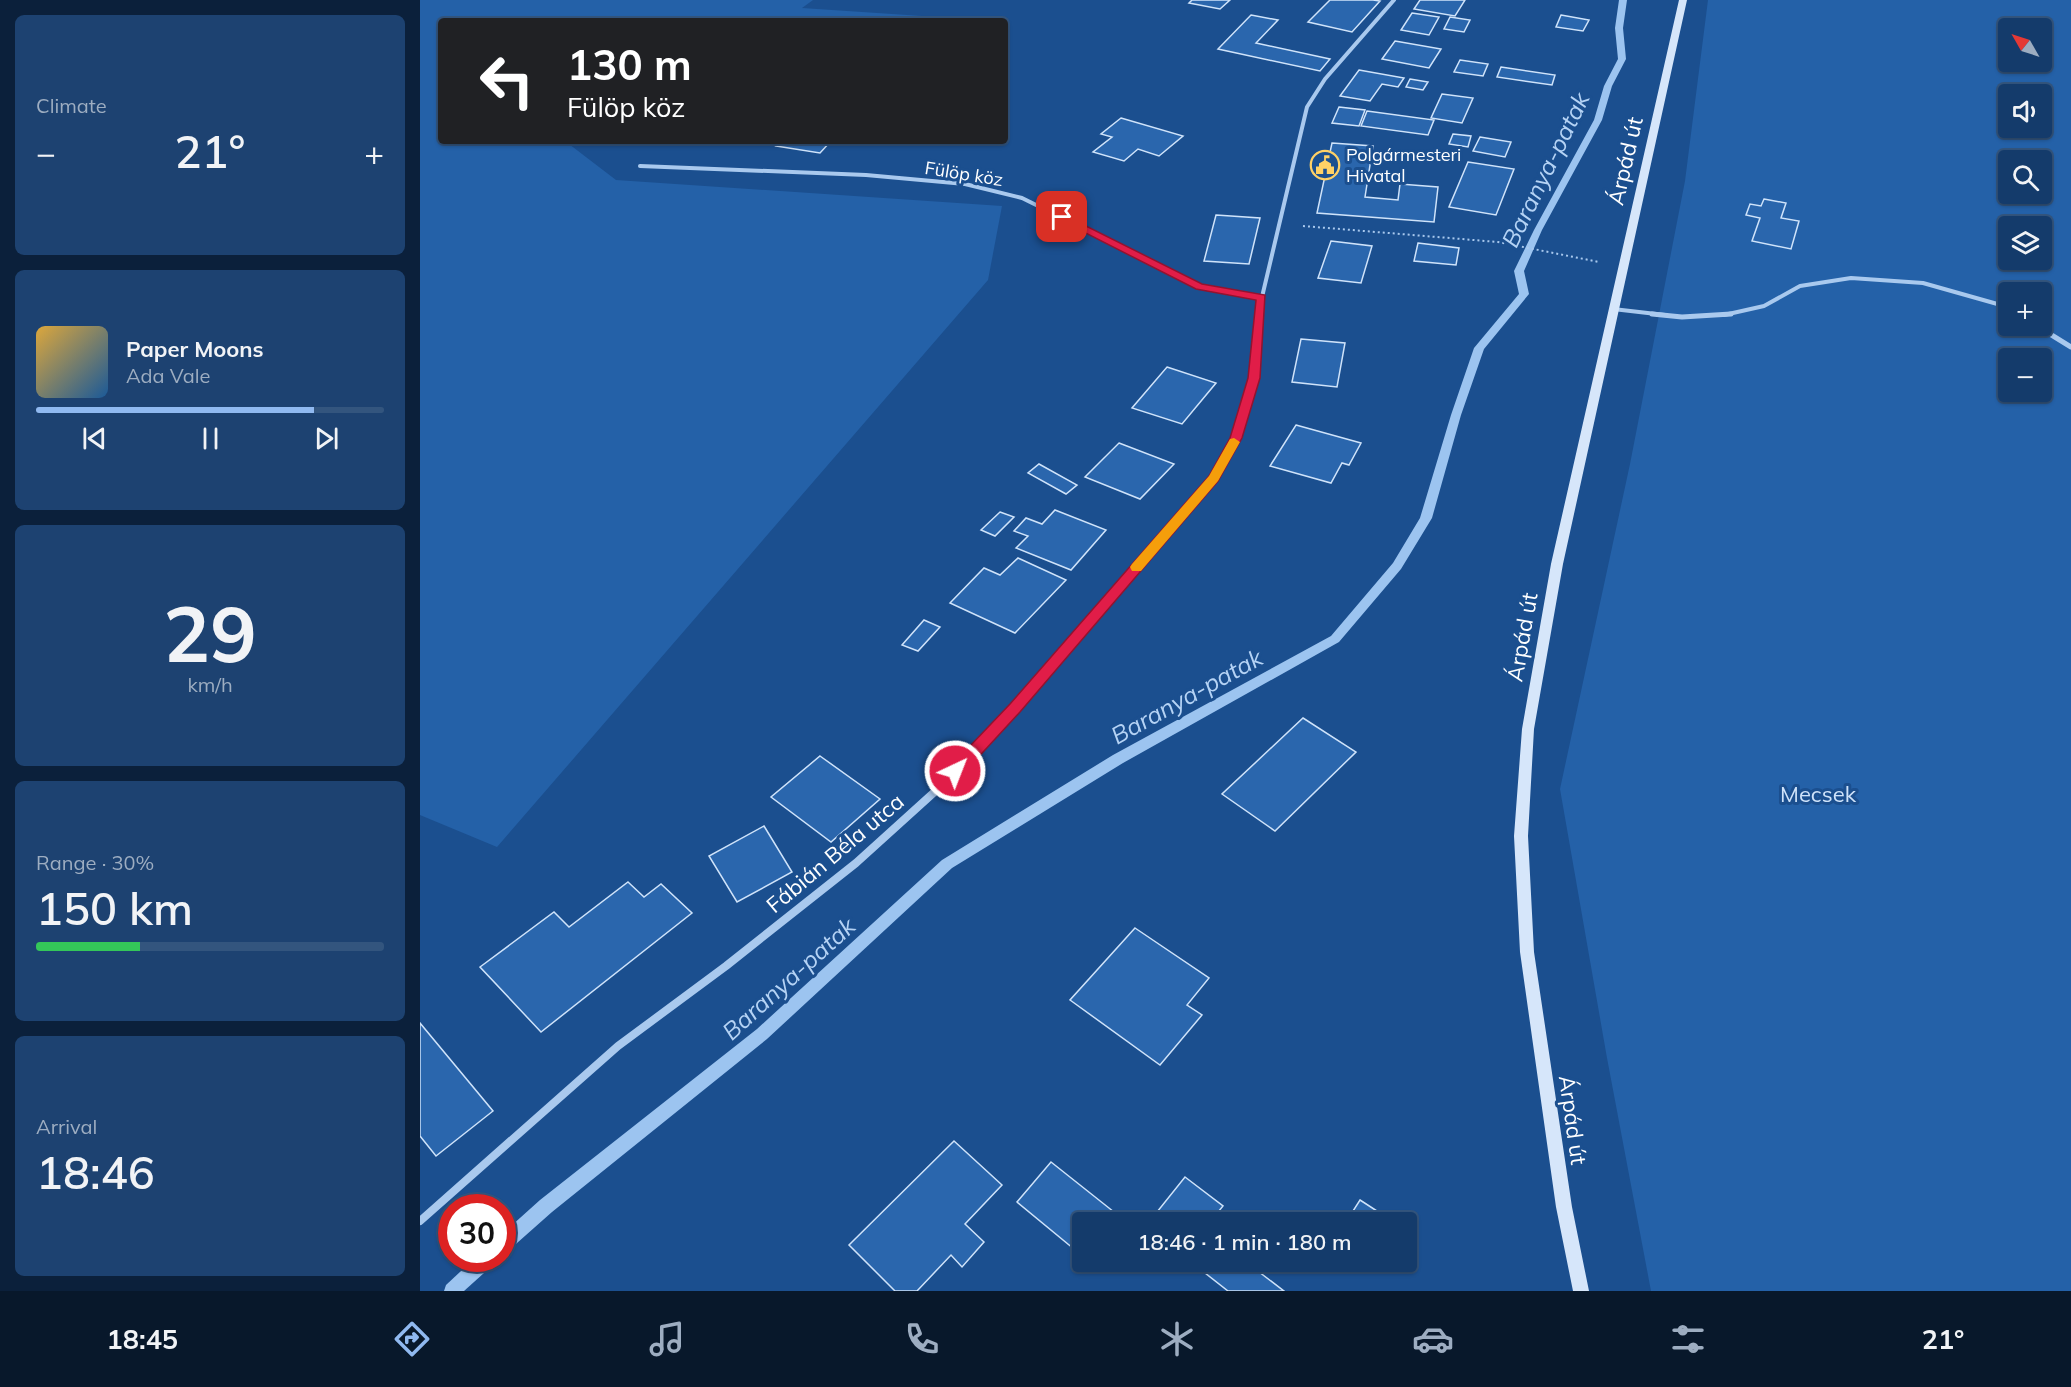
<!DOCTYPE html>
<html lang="en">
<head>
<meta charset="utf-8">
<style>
	body { margin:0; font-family:Mulish,sans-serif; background:#1d4271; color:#f1f3f6; height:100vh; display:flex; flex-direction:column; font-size:22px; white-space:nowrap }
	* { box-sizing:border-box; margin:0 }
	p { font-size:20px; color:#9dadc1 }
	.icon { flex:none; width:33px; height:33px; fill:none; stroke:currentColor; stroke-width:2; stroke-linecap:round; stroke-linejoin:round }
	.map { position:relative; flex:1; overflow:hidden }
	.panel { display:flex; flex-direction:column; gap:15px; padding:15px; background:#0b203b; width:420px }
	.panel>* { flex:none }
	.top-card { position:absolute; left:18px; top:18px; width:570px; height:126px; border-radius:6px; box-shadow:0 2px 4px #0004,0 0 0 2px #33557e; background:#202124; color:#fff; overflow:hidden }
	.needle { width:39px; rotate:309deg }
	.buttons { position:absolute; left:1578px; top:18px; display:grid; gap:12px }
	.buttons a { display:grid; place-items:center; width:54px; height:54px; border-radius:6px; background:#143b6b; box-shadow:0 2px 4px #0004,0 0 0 2px #33557e; font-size:30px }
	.speed { position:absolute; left:18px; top:1194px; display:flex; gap:12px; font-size:30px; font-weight:700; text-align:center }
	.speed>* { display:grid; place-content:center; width:78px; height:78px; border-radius:50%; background:#143b6b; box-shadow:0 2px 4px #0004,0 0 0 2px #33557e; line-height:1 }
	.speed .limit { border:9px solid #d22; background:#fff; color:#111 }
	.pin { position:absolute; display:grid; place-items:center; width:51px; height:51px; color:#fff; margin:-26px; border-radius:12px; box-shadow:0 3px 9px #0006 }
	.me { position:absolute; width:66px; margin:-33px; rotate:43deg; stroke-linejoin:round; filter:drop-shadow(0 0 4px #0008) }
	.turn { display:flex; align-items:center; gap:21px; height:126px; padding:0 30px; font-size:27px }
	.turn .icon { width:78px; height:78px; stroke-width:2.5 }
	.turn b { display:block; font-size:42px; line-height:51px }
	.big { font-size:45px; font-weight:600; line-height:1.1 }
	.panel .tile { flex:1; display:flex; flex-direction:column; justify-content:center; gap:9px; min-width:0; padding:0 21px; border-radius:9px; background:#1d4271 }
	.panel .dial { align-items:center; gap:0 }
	.dial b { font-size:78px; line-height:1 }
	.song { display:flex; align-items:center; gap:18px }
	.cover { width:72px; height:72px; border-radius:9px; background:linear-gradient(135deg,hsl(40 70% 55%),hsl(210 70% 35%)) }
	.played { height:6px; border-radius:3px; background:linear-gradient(90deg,#90b9f0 80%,#33557e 80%) }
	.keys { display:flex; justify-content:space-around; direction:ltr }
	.heat { display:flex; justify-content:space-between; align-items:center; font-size:33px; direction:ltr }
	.charge { height:9px; border-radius:4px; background:linear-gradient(90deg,#34c759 30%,#33557e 0) }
	.trip { position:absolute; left:652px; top:1212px; width:345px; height:60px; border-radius:6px; background:#143b6b; box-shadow:0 2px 4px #0004,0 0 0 2px #33557e; font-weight:600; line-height:60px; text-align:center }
	.tab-bar { display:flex; height:96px; justify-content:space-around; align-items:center; background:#08182b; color:#9dadc1 }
	.tab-bar .icon { width:42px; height:42px }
	.tab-bar .selected { color:#90b9f0 }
	.tab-bar b { font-size:27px; color:#f1f3f6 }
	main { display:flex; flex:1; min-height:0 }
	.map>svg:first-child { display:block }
	.green { fill:#2461a8; fill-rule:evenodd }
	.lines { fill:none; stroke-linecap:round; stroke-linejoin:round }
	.stream { fill:#9cc4f0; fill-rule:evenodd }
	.building { fill:#2a66ad; stroke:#cfe3fa; stroke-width:1.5 }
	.path { stroke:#a9c9ee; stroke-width:2; stroke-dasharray:2 3; stroke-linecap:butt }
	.minor-far2 { stroke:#a9c9ee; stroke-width:4 }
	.minor-far1 { stroke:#a9c9ee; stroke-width:5 }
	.minor { stroke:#a9c9ee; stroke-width:8 }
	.secondary { fill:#d6e6fa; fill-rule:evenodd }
	.route { fill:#e11d48; stroke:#92132f; stroke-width:1.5 }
	.slow { fill:#f59e0b }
	.labels { text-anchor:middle; stroke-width:6; stroke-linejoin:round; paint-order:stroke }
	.far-poi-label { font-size:18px; fill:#fff; stroke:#1b4f8f; text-anchor:start }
	.far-street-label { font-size:18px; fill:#fff; stroke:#1b4f8f }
	.street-label { font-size:22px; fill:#fff; stroke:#1b4f8f }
	.park-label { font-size:22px; fill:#cfe3fa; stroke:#1b4f8f }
	.water-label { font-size:24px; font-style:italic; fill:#b5d3f5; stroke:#1b4f8f }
</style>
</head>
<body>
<main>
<section class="panel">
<div class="tile"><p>Climate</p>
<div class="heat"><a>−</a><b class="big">21°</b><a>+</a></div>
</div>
<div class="tile">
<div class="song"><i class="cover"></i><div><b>Paper Moons</b><p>Ada Vale</p></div></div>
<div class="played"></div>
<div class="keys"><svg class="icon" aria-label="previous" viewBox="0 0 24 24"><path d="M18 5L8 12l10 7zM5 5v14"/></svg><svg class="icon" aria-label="pause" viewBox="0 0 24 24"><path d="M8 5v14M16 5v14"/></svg><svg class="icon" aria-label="next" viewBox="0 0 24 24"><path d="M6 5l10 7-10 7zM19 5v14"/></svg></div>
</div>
<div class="tile dial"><b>29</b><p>km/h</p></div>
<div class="tile"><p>Range · 30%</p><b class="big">150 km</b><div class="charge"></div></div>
<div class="tile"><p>Arrival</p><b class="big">18:46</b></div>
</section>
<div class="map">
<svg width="1651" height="1291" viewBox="0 0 1651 1291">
	<rect width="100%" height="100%" fill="#1b4f8f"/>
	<g class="green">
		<polygon points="0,0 393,0 382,8 517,17 516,21 21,21 21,141 145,141 196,180 582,206 568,280 77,847 0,815"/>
		<path d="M 1288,0 L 1651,0 L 1651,1291 L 1231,1291 L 1187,1058 L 1140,789 L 1210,464 L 1265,181 ZM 1588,28 L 1622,28 L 1622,62 L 1588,62 ZM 1588,94 L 1622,94 L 1622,128 L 1588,128 ZM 1588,160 L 1622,160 L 1622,194 L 1588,194 ZM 1588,226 L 1622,226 L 1622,260 L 1588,260 ZM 1588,292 L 1622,292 L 1622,326 L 1588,326 ZM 1588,358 L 1622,358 L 1622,392 L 1588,392 Z"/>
	</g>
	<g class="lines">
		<g class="stream">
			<polygon points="1199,0 1207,0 1203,28 1206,59 1192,86 1182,120 1122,230 1104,271 1109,294 1064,349 1041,415 1012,518 981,569 919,642 703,763 532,868 347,1039 132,1212 88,1251 82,1253 82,1234 120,1200 337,1029 522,860 693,755 911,636 973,563 1000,518 1031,415 1054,348 1099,294 1094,271 1114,230 1174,120 1184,86 1198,59 1195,28"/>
			<polygon points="55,1258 76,1258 74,1264 44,1291 24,1291 26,1285"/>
		</g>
	</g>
	<g class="building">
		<polygon points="772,0 810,0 800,9 769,3"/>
		<polygon points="910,0 953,0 960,1 932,32 888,22"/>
		<polygon points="1000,0 1045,0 1035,16 994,9"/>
		<polygon points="992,13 1019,17 1009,35 981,30"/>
		<polygon points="831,15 858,20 836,43 910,59 900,71 798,49"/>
		<polygon points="1141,15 1169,20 1163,31 1136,27"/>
		<polygon points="1030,17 1050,20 1044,32 1024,29"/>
		<polygon points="975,41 1021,49 1009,68 962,59"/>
		<polygon points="1040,60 1068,64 1063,76 1034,72"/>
		<polygon points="1081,67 1135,75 1132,85 1077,77"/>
		<polygon points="939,70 984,78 978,87 962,84 950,101 920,96"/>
		<polygon points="990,79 1008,82 1003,90 986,87"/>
		<polygon points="1022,94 1053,98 1042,123 1011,118"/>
		<polygon points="919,107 945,110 939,126 912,123"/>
		<polygon points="947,111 1014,120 1008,135 941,126"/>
		<polygon points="701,118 763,136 739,156 718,149 704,161 673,152 692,137 681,134"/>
		<polygon points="1033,134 1051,136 1048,147 1029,144"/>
		<polygon points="1060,137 1091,142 1085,157 1053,151"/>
		<polygon points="361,141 411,141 400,153 356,146"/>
		<polygon points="912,143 953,146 945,197 978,200 980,184 1018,187 1014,222 897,213"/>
		<polygon points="1048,162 1094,169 1076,215 1029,207"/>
		<polygon points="1344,199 1366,203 1361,218 1379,221 1371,249 1332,241 1340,218 1326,215 1330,204 1341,206"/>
		<polygon points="796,215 840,218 829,264 784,261"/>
		<polygon points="911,241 952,246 941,283 898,278"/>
		<polygon points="998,243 1039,248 1036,265 994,261"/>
		<polygon points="881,339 925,343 917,387 872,382"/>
		<polygon points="747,367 796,383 762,424 712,408"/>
		<polygon points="876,425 941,443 929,465 922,463 911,483 850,466"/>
		<polygon points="699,443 754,464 720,499 665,477"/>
		<polygon points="619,464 657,485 646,494 608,473"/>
		<polygon points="635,510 686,530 651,570 596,548 608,536 594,531 606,518 622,524"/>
		<polygon points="580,512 594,517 575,536 561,530"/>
		<polygon points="598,558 646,580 595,633 530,603 564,568 580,575"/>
		<polygon points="504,620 520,627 498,651 482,645"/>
		<polygon points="883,718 936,752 855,831 802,794"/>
		<polygon points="400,756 460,799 411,842 351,797"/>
		<polygon points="344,826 372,872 317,902 289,856"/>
		<polygon points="208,882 224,897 241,884 272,913 121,1032 60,967 134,912 149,927"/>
		<polygon points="715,928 789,978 767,1005 782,1015 740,1065 650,1000"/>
		<polygon points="0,1023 73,1111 16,1156 0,1136"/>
		<polygon points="534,1141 582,1185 545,1224 564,1242 542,1267 531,1255 497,1291 475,1291 429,1245"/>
		<polygon points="631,1162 694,1212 685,1222 663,1222 663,1250 660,1254 597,1202"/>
		<polygon points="765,1177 803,1206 790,1222 729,1222"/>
		<polygon points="940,1200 974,1222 926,1222"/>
		<polygon points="771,1262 826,1262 864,1291 808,1291"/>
	</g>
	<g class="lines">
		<polyline class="path" points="883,226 1078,242 1179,262"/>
		<g class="minor-far2">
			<polyline points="220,166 446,175 545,184 602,198 780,286 842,297"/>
			<polyline points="1193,309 1245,315"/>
			<polyline points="840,315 842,297 887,107 905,79 974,0"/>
			<polyline points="1304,315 1344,306 1380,286 1431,278 1503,283 1588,307"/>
		</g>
		<g class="minor-far1">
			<polyline points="1232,314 1262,317 1311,314"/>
			<polyline points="1617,326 1651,347"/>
			<polyline points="571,734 793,478 816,438 834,378 840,314"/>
		</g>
		<polyline class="minor" points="0,1221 198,1046 306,966 436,863 520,787 572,732"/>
		<polygon class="secondary" points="1259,0 1267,0 1143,564 1114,729 1108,836 1114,952 1152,1207 1169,1291 1153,1291 1136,1207 1100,952 1094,836 1102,729 1131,564"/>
	</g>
	<polygon class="route" points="642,214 782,284 845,295 840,378 822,438 798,481 600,712 541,776 530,776 528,771 530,767 590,704 789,476 810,438 828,378 836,300 776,289 638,219 637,217"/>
	<polygon class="slow" points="814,438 820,442 798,481 721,571 712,571 710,567 712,564 789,476 810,439"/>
	<defs>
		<g id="civic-ring" transform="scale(1.5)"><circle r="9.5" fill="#1b4f8f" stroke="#ffd166" stroke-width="1.5"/><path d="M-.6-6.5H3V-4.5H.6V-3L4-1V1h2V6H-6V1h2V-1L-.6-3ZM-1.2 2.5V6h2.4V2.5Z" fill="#ffd166"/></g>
	</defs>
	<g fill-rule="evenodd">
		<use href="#civic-ring" x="905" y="165"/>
	</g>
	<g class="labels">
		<g class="far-poi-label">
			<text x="926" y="161">Polgármesteri<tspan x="926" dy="21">Hivatal</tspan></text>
		</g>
		<g class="far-street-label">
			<text transform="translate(544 174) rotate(9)" y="6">Fülöp köz</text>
		</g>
		<g class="street-label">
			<text transform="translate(1205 161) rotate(-77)" y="8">Árpád út</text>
			<text transform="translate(1102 637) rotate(-80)" y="8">Árpád út</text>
			<text transform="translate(415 853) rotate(-40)" y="8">Fábián Béla utca</text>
			<text transform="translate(1153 1120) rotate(82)" y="8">Árpád út</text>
		</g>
		<g class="park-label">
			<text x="1398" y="802">Mecsek</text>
		</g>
		<g class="water-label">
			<text transform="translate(1126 170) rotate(-64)" y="8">Baranya-patak</text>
			<text transform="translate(767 697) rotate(-29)" y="8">Baranya-patak</text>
			<text transform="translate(369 979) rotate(-42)" y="8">Baranya-patak</text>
		</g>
	</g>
</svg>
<div class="buttons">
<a><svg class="needle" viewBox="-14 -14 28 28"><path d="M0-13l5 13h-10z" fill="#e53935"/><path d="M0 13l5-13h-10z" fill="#9dadc1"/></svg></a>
<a><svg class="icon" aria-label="sound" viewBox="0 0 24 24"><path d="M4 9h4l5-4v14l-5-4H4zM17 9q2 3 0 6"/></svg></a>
<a><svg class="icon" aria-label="search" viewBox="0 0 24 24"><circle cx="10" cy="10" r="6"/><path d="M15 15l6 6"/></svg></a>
<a><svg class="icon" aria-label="layers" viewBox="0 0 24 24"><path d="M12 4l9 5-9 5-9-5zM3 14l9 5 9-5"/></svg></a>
<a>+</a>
<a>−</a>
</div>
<div class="speed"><div class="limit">30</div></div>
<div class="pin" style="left:642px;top:217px;background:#d93025"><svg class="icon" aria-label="arrive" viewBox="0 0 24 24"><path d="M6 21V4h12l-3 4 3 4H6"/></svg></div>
<svg class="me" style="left:535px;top:771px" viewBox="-20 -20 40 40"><circle r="17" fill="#e11d48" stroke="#fff" stroke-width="3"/><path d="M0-11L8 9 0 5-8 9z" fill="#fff"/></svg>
<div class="trip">18:46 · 1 min · 180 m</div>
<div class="top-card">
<div class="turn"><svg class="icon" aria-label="left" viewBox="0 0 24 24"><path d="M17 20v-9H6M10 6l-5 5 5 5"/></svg><div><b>130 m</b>Fülöp köz</div></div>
</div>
</div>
</main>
<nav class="tab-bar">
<b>18:45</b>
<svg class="icon selected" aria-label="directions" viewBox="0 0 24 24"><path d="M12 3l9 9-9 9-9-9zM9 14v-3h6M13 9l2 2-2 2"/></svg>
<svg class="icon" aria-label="music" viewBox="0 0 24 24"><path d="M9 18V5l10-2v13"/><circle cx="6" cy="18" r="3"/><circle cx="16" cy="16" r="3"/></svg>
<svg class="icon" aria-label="phone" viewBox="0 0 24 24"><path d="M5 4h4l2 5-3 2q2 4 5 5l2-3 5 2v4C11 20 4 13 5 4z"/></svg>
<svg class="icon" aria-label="climate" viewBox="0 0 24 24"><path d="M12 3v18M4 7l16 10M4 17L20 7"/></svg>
<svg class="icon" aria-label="car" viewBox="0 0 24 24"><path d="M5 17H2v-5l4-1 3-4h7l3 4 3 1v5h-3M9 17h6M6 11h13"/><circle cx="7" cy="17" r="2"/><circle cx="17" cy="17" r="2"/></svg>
<svg class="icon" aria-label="filters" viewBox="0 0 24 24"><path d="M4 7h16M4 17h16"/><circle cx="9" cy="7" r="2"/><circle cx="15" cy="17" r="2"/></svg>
<b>21°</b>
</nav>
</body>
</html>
